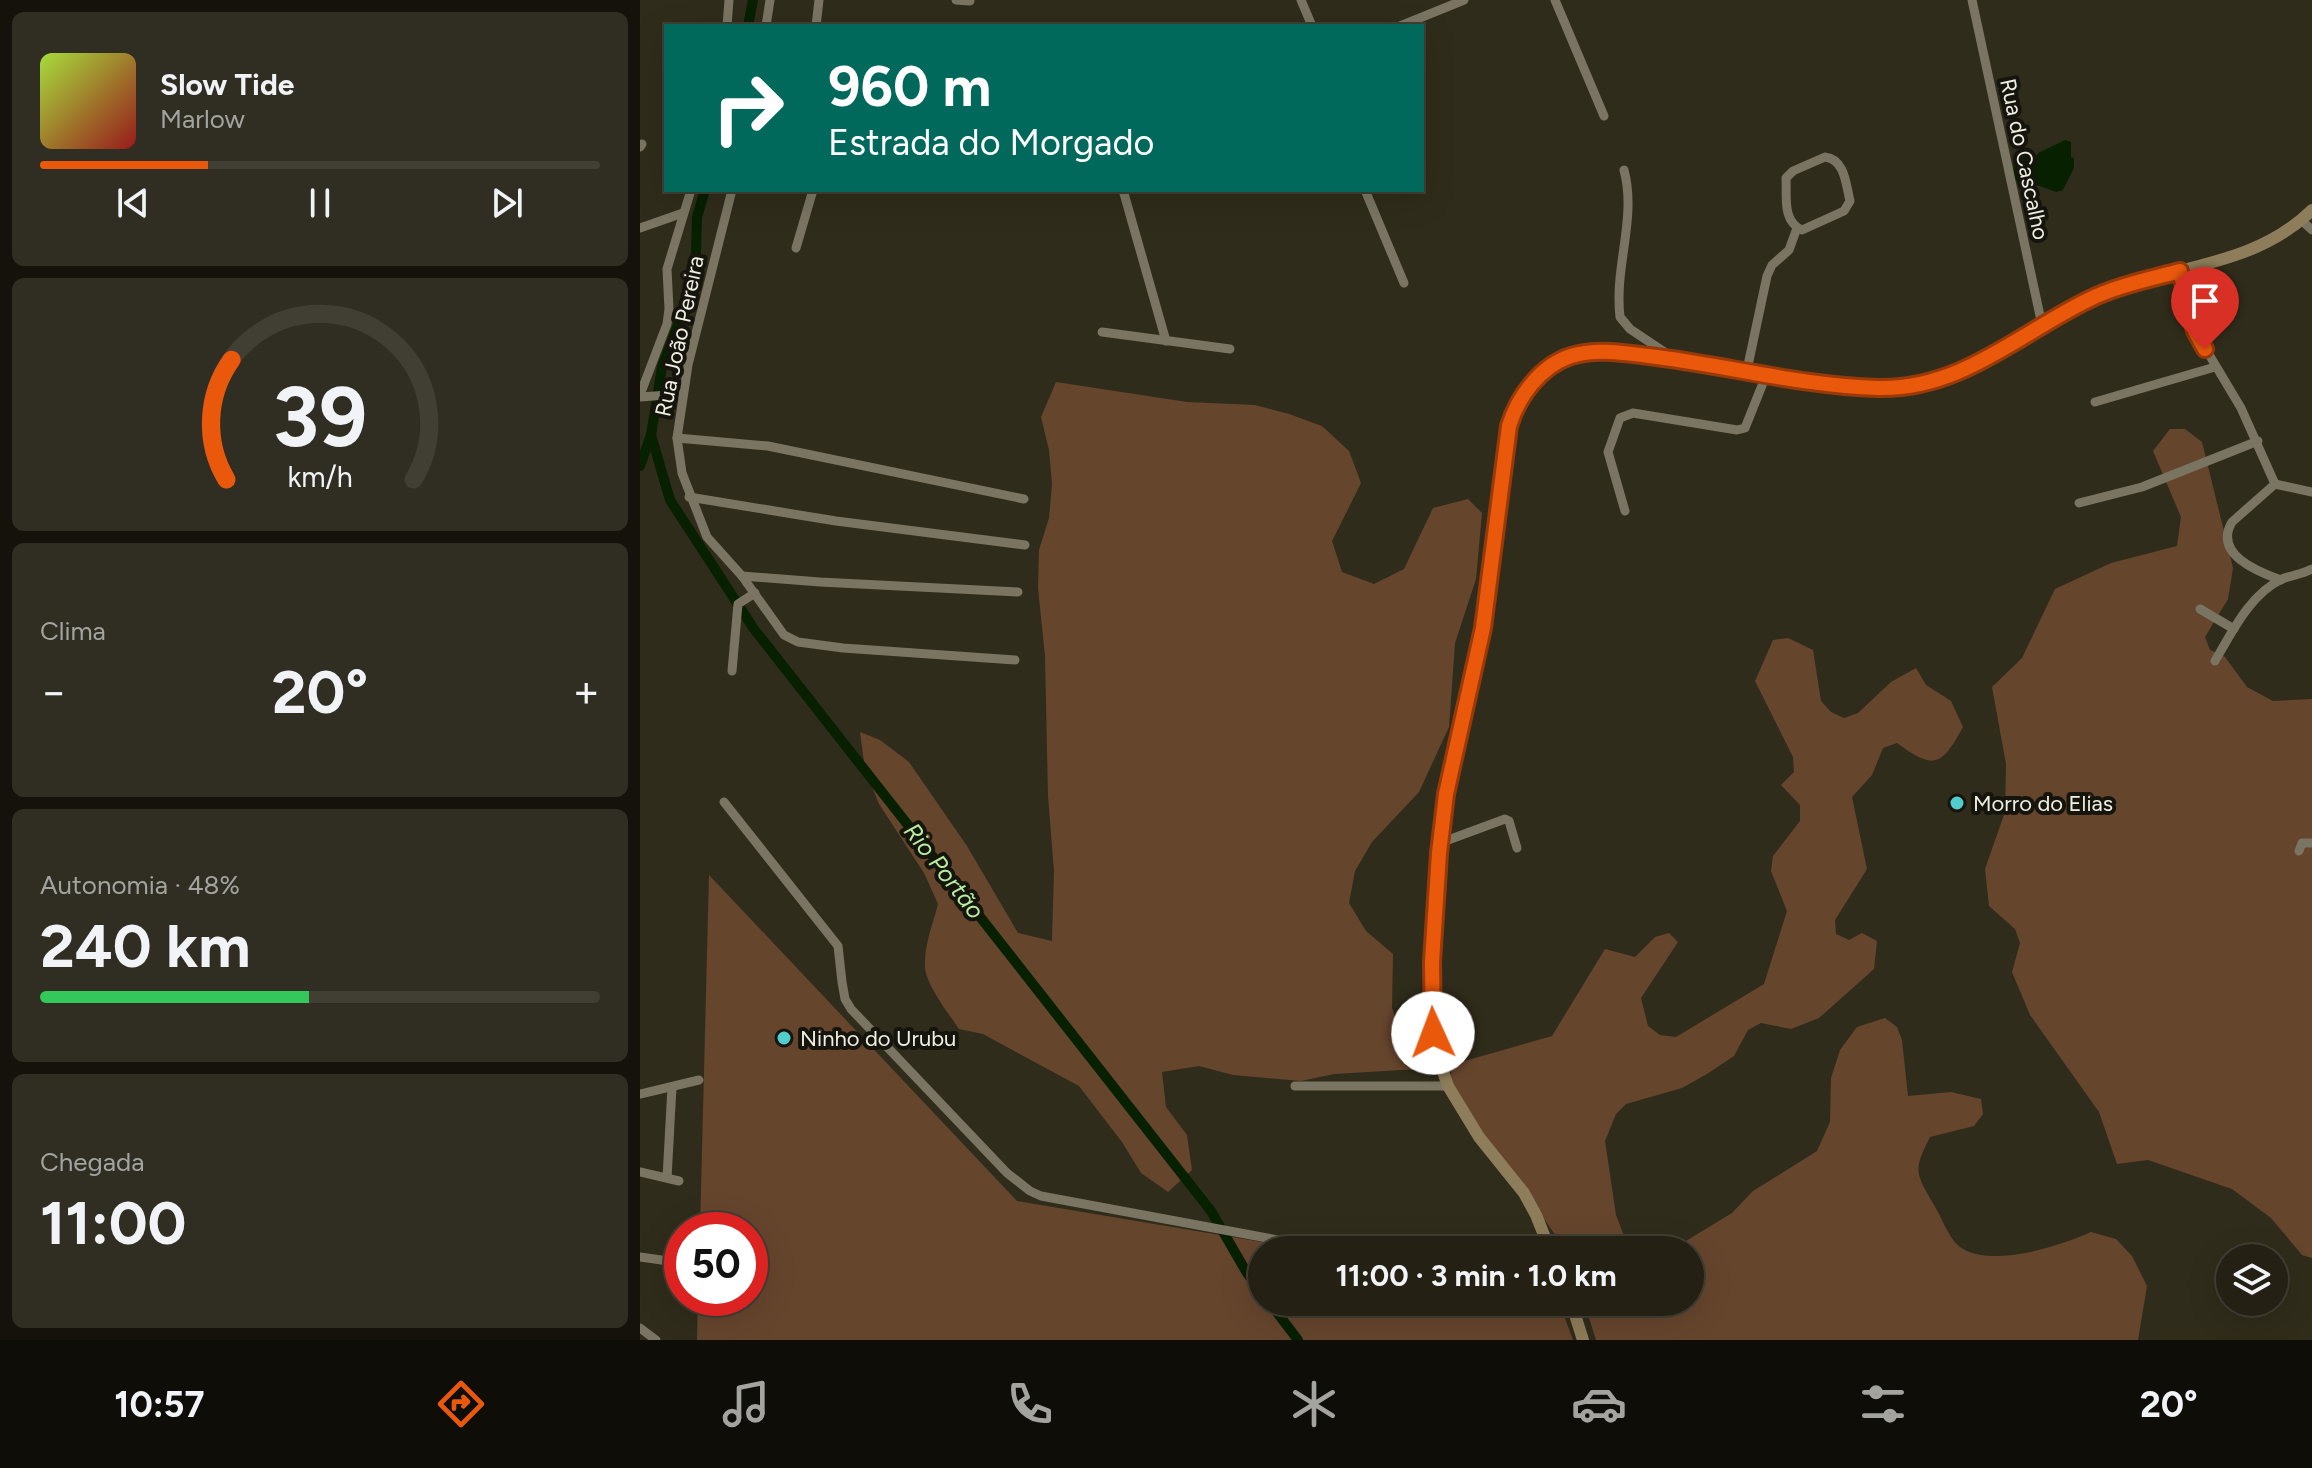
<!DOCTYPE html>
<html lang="pt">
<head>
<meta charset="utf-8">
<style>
	body { margin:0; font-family:Figtree,sans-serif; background:#302e22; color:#f1f3f6; height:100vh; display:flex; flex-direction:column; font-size:30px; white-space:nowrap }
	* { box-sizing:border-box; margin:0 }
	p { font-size:26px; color:#a3a3a0 }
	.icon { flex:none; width:44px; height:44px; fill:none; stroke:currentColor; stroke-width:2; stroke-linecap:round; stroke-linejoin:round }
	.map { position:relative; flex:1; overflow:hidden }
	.side { display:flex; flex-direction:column; gap:12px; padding:12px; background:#14120b; width:640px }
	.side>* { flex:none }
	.top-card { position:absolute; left:24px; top:24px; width:760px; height:168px; border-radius:0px; box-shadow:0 8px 32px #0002,0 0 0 2px #413e34; background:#00695c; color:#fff; overflow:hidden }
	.fabs { position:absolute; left:1576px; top:1244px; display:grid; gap:16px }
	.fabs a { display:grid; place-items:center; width:72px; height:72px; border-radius:50%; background:#242114; box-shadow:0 8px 32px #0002,0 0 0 2px #413e34; font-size:40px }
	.speed { position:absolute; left:24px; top:1212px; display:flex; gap:16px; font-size:40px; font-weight:700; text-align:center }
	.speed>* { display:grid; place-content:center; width:104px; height:104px; border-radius:50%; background:#242114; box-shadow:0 8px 32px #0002,0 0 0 2px #413e34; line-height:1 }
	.speed .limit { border:12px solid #d22; background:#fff; color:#111 }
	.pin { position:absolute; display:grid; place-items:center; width:68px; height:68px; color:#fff; margin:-82px -34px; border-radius:50% 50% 50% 0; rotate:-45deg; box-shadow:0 0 8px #0007 }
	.pin .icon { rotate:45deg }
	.me { position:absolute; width:88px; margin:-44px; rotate:358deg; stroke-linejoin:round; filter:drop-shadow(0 0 6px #0008) }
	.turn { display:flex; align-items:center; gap:28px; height:168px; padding:0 32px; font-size:36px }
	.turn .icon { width:104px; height:104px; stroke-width:2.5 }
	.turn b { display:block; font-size:56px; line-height:68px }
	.big { font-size:60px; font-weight:700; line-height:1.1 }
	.side .card { flex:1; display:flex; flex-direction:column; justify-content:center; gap:12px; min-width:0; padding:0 28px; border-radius:12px; background:#302e22 }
	.side .dial { align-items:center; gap:0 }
	.dial svg { height:208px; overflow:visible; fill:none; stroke:#413e34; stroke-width:7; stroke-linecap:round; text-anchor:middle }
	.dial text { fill:#f1f3f6; stroke:none }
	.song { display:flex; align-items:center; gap:24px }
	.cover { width:96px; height:96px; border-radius:12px; background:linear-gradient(135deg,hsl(80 70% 55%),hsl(0 70% 35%)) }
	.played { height:8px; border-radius:4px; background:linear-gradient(90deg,#ea580c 30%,#413e34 30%) }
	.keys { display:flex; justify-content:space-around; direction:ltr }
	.heat { display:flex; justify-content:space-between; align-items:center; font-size:44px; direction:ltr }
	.charge { height:12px; border-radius:6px; background:linear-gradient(90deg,#34c759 48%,#413e34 0) }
	.trip { position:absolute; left:608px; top:1236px; width:456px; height:80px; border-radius:40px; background:#242114; box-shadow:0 8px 32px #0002,0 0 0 2px #413e34; font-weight:700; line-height:80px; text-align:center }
	.tabs { display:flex; height:128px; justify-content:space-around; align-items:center; background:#0e0d08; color:#a3a3a0 }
	.tabs .icon { width:56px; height:56px }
	.tabs .active { color:#ea580c }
	.tabs b { font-size:36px; color:#f1f3f6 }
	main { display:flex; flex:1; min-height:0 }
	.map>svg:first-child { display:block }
	.green { fill:#66452d }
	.water { fill:#072000 }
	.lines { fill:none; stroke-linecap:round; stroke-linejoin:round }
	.canal { stroke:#072000; stroke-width:10 }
	.minor { stroke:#7a7562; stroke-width:9 }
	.secondary { stroke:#8e7d5a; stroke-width:12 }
	.route-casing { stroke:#983908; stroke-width:20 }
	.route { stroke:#ea580c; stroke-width:14 }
	.poi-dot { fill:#52cdce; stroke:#16150d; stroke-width:3 }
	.labels { text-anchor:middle; stroke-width:8; stroke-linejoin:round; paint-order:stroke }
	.street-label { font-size:22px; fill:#f1eee3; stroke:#16150d }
	.poi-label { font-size:22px; fill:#f1eee3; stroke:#16150d; text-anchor:start }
	.water-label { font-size:24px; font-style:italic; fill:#b8ef9f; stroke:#16150d }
</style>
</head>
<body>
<main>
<section class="side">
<div class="card">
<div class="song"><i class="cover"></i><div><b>Slow Tide</b><p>Marlow</p></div></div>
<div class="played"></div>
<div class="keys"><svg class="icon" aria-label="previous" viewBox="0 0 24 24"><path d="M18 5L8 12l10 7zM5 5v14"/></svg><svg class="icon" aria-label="pause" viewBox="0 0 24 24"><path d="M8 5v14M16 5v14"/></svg><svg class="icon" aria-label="next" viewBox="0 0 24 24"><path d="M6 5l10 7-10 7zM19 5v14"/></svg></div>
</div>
<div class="card dial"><svg viewBox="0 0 100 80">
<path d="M14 69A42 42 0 1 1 86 69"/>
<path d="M14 69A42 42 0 0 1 16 23" stroke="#ea580c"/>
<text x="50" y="56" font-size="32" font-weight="700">39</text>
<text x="50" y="72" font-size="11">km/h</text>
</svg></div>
<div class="card"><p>Clima</p>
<div class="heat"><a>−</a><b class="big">20°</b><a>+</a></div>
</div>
<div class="card"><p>Autonomia · 48%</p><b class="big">240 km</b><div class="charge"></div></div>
<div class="card"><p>Chegada</p><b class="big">11:00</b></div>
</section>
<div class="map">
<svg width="1672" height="1340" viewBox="0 0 1672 1340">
	<rect width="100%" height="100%" fill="#302c1b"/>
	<g class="green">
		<path d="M 416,382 L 547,402 L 615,405 L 649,414 L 682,426 L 709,451 L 721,483 L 692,541 L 702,572 L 734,584 L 764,569 L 793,508 L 828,499 L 842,513 L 836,579 L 815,643 L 809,727 L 779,792 L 732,842 L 715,871 L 709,903 L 726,931 L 753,954 L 752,1008 L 763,1039 L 779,1069 L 694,1074 L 661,1081 L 593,1075 L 559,1066 L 522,1072 L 526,1107 L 547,1135 L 552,1170 L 528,1192 L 501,1173 L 482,1142 L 439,1086 L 343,1034 L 319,1029 C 309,1014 286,985 285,967 C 284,945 293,924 298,904 L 284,873 L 239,804 L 225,769 L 220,732 L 240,740 L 269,762 L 327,846 L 378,933 L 412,941 L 414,871 L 408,796 L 405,656 L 398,588 L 399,550 L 409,518 L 412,484 L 409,450 L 401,417 Z"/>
		<polygon points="1530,429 1545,429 1562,442 1593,568 1588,599 1565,637 1570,650 1585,657 1607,687 1633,701 1672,699 1672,1258 1662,1255 1631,1218 1592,1189 1508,1160 1477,1164 1459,1112 1390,1015 1372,972 1380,943 1375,929 1349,906 1345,869 1365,812 1366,764 1352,687 1382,658 1415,589 1471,563 1537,546 1541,517 1513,451"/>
		<path d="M 1148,638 L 1173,650 L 1181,701 L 1191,712 L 1204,718 L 1218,713 L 1251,682 L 1276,668 L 1286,685 L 1311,701 L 1323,727 C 1301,767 1294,770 1257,743 L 1243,748 L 1232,775 L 1212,797 L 1227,869 L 1195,920 L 1196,934 L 1209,940 L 1222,933 L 1237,941 L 1234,969 L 1179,1018 L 1151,1029 L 1121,1023 L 1108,1030 L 1094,1056 L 1067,1074 L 1042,1088 L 986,1104 L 976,1114 L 965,1141 L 976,1215 L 987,1244 L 1003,1250 L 926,1250 L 819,1100 L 809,1080 L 814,1064 L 912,1036 L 965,949 L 995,957 L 1015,937 L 1029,933 L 1038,942 L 1001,998 L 1008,1026 L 1020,1035 L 1036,1037 L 1124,984 L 1147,911 L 1131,871 L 1133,856 L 1160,821 L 1160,805 L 1141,785 L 1154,772 L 1153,757 L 1115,681 L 1133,640 Z"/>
		<polygon points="69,875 377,1201 670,1250 622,1250 622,1302 919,1302 933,1340 57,1340 58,1298 110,1298 110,1230 60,1230"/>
		<path d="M 1245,1018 L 1257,1027 L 1262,1040 L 1268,1096 L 1311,1092 L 1341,1099 L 1343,1114 L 1334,1126 L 1290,1137 C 1273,1171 1275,1172 1294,1205 C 1301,1216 1309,1239 1320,1247 C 1350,1269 1420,1246 1451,1232 L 1476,1239 L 1492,1256 L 1507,1286 L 1498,1340 L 956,1340 L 944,1302 L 1050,1302 L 1050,1250 L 1031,1250 L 1092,1213 L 1113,1191 L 1177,1151 L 1190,1122 L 1191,1078 L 1200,1050 L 1217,1027 Z"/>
	</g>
	<path class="water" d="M 1425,140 L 1431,142 L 1431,157 L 1434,158 L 1434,168 L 1423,190 L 1416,192 L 1391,183 L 1389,187 L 1382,188 C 1373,179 1372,171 1375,159 L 1388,155 L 1396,158 L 1398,153 Z"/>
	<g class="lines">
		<g class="canal">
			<polyline points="108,26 113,0"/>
			<polyline points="11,435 30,500 114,629 571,1211 607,1273 622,1293"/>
			<polyline points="0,466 11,435 22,367 41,317 56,253 57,217 65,190"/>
			<polyline points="629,1302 658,1340"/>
		</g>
		<g class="minor">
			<polyline points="316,0 330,1"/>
			<polyline points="661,0 672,26"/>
			<polyline points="915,0 964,116"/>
			<polyline points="1332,0 1402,325"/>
			<polyline points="87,26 89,0"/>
			<polyline points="126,26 130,0"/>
			<polyline points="176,26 179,0"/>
			<polyline points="760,26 824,0"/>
			<polyline points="0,147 2,144"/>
			<path d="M 1185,157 C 1205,159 1206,185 1210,201 L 1204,211 L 1162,230 C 1142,221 1147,197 1146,178 L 1153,171 Z"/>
			<path d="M 984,170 C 997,219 974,266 980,317 L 990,329 L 1032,357"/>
			<polyline points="92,190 48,365 37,438 42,473 67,537 102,576 144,635 158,642 203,648 375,660"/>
			<polyline points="483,190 526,341"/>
			<polyline points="725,190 764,283"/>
			<polyline points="1661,220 1672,230"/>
			<polyline points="0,228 43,213"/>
			<polyline points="156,248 173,190"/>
			<polyline points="1540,271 1555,331 1601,408 1635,484 1672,492"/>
			<polyline points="462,332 590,349"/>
			<polyline points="1107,370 1127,276 1132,265 1149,250 1157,228"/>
			<polyline points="0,395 27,324 29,309 27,269 51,190"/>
			<polyline points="0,397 42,394"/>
			<polyline points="1455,402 1575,367"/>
			<polyline points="37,438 128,446 384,499"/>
			<path d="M 1635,484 L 1592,522 C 1573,554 1618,572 1641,580"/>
			<polyline points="49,497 196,521 385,545"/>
			<polyline points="1439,503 1502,487 1618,441"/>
			<polyline points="985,511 968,452 980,418 993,413 1097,430 1105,428 1127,373"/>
			<polyline points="102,576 180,582 378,592"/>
			<polyline points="1560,609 1594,629"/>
			<path d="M 1575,661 C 1592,632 1610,594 1642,579 C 1652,575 1663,574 1672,569"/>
			<polyline points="92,671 98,604 115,593"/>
			<polyline points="84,802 198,946 202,982 205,999 211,1009 367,1173 390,1191 401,1196 692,1250"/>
			<polyline points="800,843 865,819 869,821 877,848"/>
			<polyline points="1659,851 1662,843 1672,843"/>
			<polyline points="655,1086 808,1086"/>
			<polyline points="0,1094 59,1080"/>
			<polyline points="0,1172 39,1181"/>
			<polyline points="27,1178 32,1087"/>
			<polyline points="0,1257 42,1263"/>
			<polyline points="0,1328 16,1340"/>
		</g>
		<g class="secondary">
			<path d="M 910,1250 L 896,1215 L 884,1193 L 839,1137 L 808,1086 L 797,1054 L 792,1012 L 799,853 L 806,794 L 843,628 L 869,426 C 878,397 899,366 930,356 C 957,347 987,354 1014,357 C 1062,362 1110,371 1158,378 C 1200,385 1242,393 1284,385 C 1308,381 1329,367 1350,355 C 1383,336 1415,315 1450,299 C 1524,265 1611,270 1672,210"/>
			<polyline points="931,1302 943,1340"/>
		</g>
	</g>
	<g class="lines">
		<g class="route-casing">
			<path id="route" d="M 793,1033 L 792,962 L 799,853 L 806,794 L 843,628 L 869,426 C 878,397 900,366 931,356 C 956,348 984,353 1009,356 C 1085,365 1162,386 1238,388 C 1320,390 1377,335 1448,300 C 1476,286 1510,279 1540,271 L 1555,331 L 1565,349"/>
		</g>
		<use href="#route" class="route"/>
	</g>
	<g class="poi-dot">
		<circle cx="1317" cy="803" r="8"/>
		<circle cx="144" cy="1038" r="8"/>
	</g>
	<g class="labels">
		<g class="street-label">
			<text transform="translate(1385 159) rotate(78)" y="8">Rua do Cascalho</text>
			<text transform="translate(39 336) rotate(-78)" y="8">Rua João Pereira</text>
		</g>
		<g class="poi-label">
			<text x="1333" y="811">Morro do Elias</text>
			<text x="160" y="1046">Ninho do Urubu</text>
		</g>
		<g class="water-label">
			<text transform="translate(304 871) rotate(52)" y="8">Rio Portão</text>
		</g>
	</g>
</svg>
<div class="fabs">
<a><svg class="icon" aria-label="layers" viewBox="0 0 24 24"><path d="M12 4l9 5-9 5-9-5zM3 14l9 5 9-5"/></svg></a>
</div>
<div class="speed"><div class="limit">50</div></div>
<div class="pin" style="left:1565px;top:349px;background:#d93025"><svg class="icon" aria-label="arrive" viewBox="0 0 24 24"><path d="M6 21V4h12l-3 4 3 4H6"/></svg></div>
<svg class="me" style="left:793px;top:1033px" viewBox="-20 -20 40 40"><circle r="19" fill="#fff"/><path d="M0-13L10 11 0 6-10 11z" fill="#ea580c"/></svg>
<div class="trip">11:00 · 3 min · 1.0 km</div>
<div class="top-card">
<div class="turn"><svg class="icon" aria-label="right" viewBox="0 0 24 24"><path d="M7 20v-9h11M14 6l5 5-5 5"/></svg><div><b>960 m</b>Estrada do Morgado</div></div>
</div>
</div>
</main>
<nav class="tabs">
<b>10:57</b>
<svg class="icon active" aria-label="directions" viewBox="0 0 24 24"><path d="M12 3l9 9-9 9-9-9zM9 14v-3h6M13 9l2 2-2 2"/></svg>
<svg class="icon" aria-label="music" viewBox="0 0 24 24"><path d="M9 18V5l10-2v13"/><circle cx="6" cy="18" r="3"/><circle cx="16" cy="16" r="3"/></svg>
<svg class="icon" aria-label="phone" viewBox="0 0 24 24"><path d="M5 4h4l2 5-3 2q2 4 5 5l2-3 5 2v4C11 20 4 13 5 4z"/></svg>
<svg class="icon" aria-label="climate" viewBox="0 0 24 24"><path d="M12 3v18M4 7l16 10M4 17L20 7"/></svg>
<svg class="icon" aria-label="car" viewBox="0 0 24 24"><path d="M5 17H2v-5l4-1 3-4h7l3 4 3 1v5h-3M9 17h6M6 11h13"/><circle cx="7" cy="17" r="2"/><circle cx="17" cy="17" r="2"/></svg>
<svg class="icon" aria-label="filters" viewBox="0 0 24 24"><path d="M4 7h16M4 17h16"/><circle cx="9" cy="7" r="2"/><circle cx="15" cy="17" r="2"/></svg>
<b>20°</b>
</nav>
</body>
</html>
